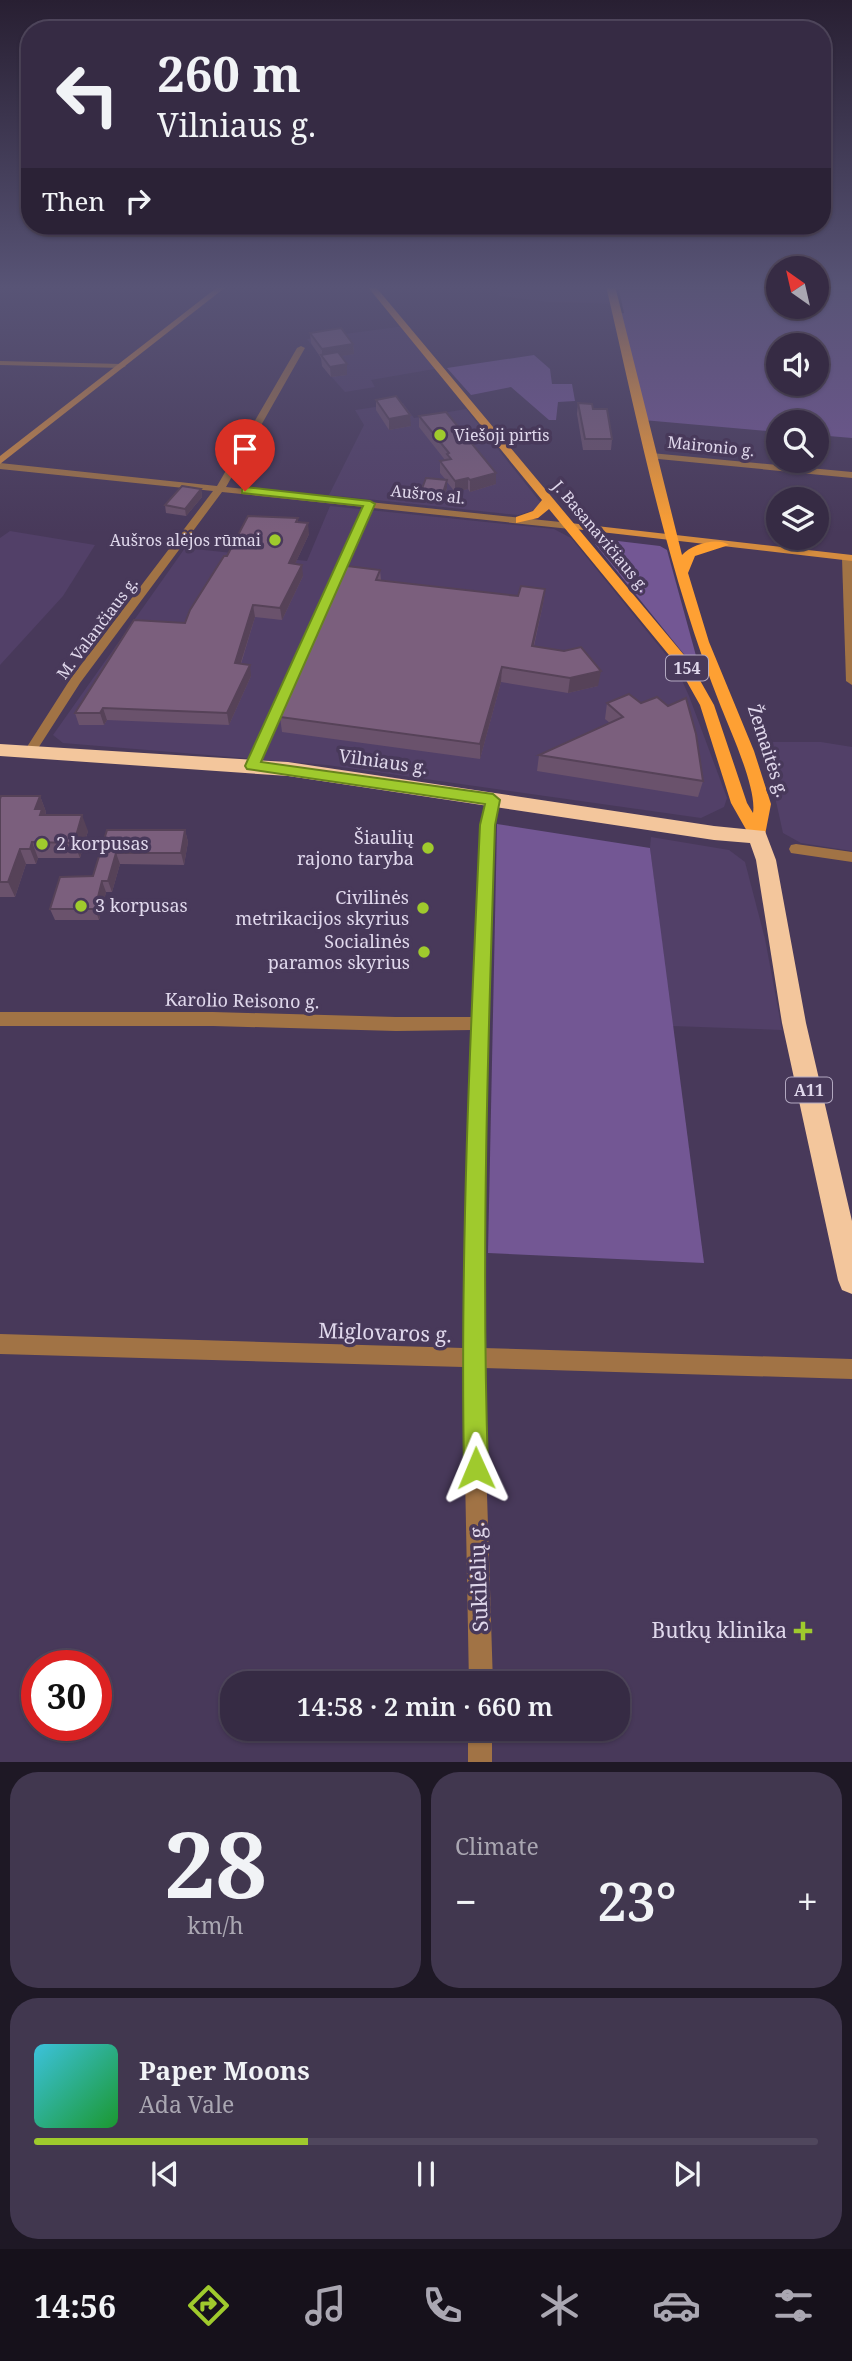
<!DOCTYPE html>
<html lang="en">
<head>
<meta charset="utf-8">
<style>
	body { margin:0; font-family:"Noto Serif",serif; background:#41374f; color:#f1f3f6; height:100vh; display:flex; flex-direction:column; font-size:26px; white-space:nowrap }
	* { box-sizing:border-box; margin:0 }
	p { font-size:23px; color:#aaa7b2 }
	.icon { flex:none; width:38px; height:38px; fill:none; stroke:currentColor; stroke-width:2; stroke-linecap:round; stroke-linejoin:round }
	.map { position:relative; height:1762px; overflow:hidden }
	.drawer { display:flex; flex-direction:column; gap:10px; padding:10px; background:#1e1825; flex:1 }
	.drawer>* { flex:none }
	.hud { position:absolute; left:21px; top:21px; width:810px; height:214px; border-radius:28px; box-shadow:0 2px 5px #0004,0 0 0 2px #50475d; background:#362b44; color:#f1f3f6; overflow:hidden }
	.needle { width:46px; rotate:326deg }
	.buttons { position:absolute; left:766px; top:256px; display:grid; gap:14px }
	.buttons a { display:grid; place-items:center; width:63px; height:63px; border-radius:50%; background:#362b44; box-shadow:0 2px 5px #0004,0 0 0 2px #50475d; font-size:35px }
	.speed { position:absolute; left:21px; top:1650px; display:flex; gap:14px; font-size:35px; font-weight:700; text-align:center }
	.speed>* { display:grid; place-content:center; width:91px; height:91px; border-radius:50%; background:#362b44; box-shadow:0 2px 5px #0004,0 0 0 2px #50475d; line-height:1 }
	.speed .limit { border:10px solid #d22; background:#fff; color:#111 }
	.pin { position:absolute; display:grid; place-items:center; width:60px; height:60px; color:#fff; margin:-72px -30px; border-radius:50% 50% 50% 0; rotate:-45deg; box-shadow:0 0 7px #0007 }
	.pin .icon { rotate:45deg }
	.me { position:absolute; width:77px; margin:-38px; rotate:359deg; stroke-linejoin:round; filter:drop-shadow(0 0 5px #0008) }
	.turn { display:flex; align-items:center; gap:24px; height:147px; padding:0 21px; font-size:32px }
	.turn .icon { width:91px; height:91px; stroke-width:2.5 }
	.turn b { display:block; font-size:49px; line-height:60px }
	.then { display:flex; align-items:center; height:66px; padding:0 21px; background:#0003; gap:14px; font-size:26px }
	.big { font-size:52px; font-weight:600; line-height:1.1 }
	.drawer .tile { flex:1; display:flex; flex-direction:column; justify-content:center; gap:10px; min-width:0; padding:0 24px; border-radius:28px; background:#41374f }
	.drawer .dial { align-items:center; gap:0 }
	.dial b { font-size:91px; line-height:1 }
	.song { display:flex; align-items:center; gap:21px }
	.cover { width:84px; height:84px; border-radius:10px; background:linear-gradient(135deg,hsl(190 70% 55%),hsl(130 70% 35%)) }
	.played { height:7px; border-radius:4px; background:linear-gradient(90deg,#9fca2d 35%,#50475d 35%) }
	.keys { display:flex; justify-content:space-around; direction:ltr }
	.heat { display:flex; justify-content:space-between; align-items:center; font-size:38px; direction:ltr }
	.drawer .tiles { flex:1; display:grid; gap:10px; grid-template-columns:1fr 1fr }
	.tile:last-child { grid-column:span 2 }
	.trip { position:absolute; left:220px; top:1671px; width:410px; height:70px; border-radius:28px; background:#362b44; box-shadow:0 2px 5px #0004,0 0 0 2px #50475d; font-weight:600; line-height:70px; text-align:center }
	.dock { display:flex; height:112px; justify-content:space-around; align-items:center; background:#16111b; color:#aaa7b2 }
	.dock .icon { width:49px; height:49px }
	.dock .selected { color:#9fca2d }
	.dock b { font-size:32px; color:#f1f3f6 }
	.map>svg:first-child { display:block }
	.built { fill:#524068 }
	.green { fill:#735794; fill-rule:evenodd }
	.lines { fill:none; stroke-linecap:round; stroke-linejoin:round }
	.street { fill:#a17345; fill-rule:evenodd }
	.secondary { fill:#d58c3f; fill-rule:evenodd }
	.primary { fill:#fea033; fill-rule:evenodd }
	.highway { fill:#f3c69c; fill-rule:evenodd }
	.wall { fill:#6a526c }
	.shaded-wall { fill:#564258 }
	.building { fill:#7b5f7d; stroke:#564258; stroke-width:2 }
	.route { fill:#9fca2d; stroke:#67831d; stroke-width:2 }
	.poi-dot { fill:#9fca2d; stroke:#48395a; stroke-width:2.5 }
	.labels { text-anchor:middle; stroke-width:7; stroke-linejoin:round; paint-order:stroke }
	.far-poi-label { font-size:16px; fill:#e0d8ec; stroke:#48395a; text-anchor:start }
	.far-street-label { font-size:16px; fill:#e0d8ec; stroke:#48395a }
	.shield { fill:#48395a; stroke:#b2a8c0; stroke-width:2 }
	.shield-label { font-size:16px; font-weight:bold; fill:#e0d8ec }
	.street-label { font-size:18px; fill:#e0d8ec; stroke:#48395a }
	.poi-label { font-size:18px; fill:#e0d8ec; stroke:#48395a; text-anchor:end }
	.near-street-label { font-size:21px; fill:#e0d8ec; stroke:#48395a }
	.near-poi-label { font-size:21px; fill:#e0d8ec; stroke:#48395a; text-anchor:end }
</style>
</head>
<body>
<div class="map">
<svg width="852" height="1763" viewBox="0 0 852 1763">
	<rect width="100%" height="100%" fill="#48395a"/>
	<g class="built">
		<polygon points="498,286 611,286 615,304 548,302 499,296"/>
		<polygon points="405,326 440,368 371,380 375,387 345,392 322,366 326,364 307,339"/>
		<polygon points="403,403 414,418 466,409 541,503 538,509 518,515 329,495 364,425 355,410"/>
		<polygon points="330,506 554,529 571,538 676,667 689,696 727,798 724,807 701,818 327,765 63,743 53,735 185,548 307,561"/>
		<polygon points="10,531 95,545 63,596 0,665 0,538"/>
		<polygon points="763,742 821,742 852,747 852,851 801,843 783,833"/>
		<polygon points="651,837 729,850 745,862 765,939 782,1030 672,1026 650,848"/>
	</g>
	<g class="green">
		<path d="M 618,286 L 779,286 L 779,306 L 817,306 L 817,286 L 852,286 L 852,438 L 817,435 L 817,422 L 779,422 L 779,432 L 643,420 L 617,314 L 624,313 ZM 779,345 L 817,345 L 817,383 L 779,383 Z"/>
		<polygon points="534,355 550,369 552,384 572,384 575,401 558,402 556,420 549,420 511,387 471,395 447,368"/>
		<polygon points="601,539 660,546 667,550 698,663 691,663 595,544"/>
		<polygon points="497,824 650,848 704,1263 488,1253"/>
	</g>
	<g class="lines">
		<g class="street">
			<polygon points="301,346 305,348 226,487 570,523 575,526 570,529 373,508 258,766 252,770 246,766 364,507 222,492 80,683 35,753 27,753 25,750 71,678 213,491 0,469 0,463 217,486 297,348"/>
			<polygon points="0,361 122,364 126,366 122,368 0,365"/>
			<polygon points="651,453 852,472 852,478 648,458 646,456"/>
			<polygon points="847,555 852,558 852,685 846,681 842,558"/>
			<polygon points="493,795 500,800 495,825 485,1156 483,1348 852,1359 852,1379 483,1368 493,1684 469,1684 463,1367 0,1354 0,1334 463,1348 473,1030 396,1031 213,1026 0,1026 0,1012 213,1012 396,1017 473,1017 481,825 486,800"/>
			<polygon points="796,844 852,852 852,862 791,853 789,849 791,845"/>
			<rect x="468" y="1729" width="24" height="34"/>
		</g>
		<g class="secondary">
			<polygon points="219,286 227,286 0,464 0,456"/>
			<polygon points="570,523 852,555 852,561 566,528 565,526"/>
		</g>
		<path class="primary" d="M 367,286 L 375,286 L 689,661 L 714,705 L 747,803 L 753,813 C 757,789 731,732 721,707 C 667,571 639,428 606,286 L 615,286 L 682,555 C 692,544 718,537 729,545 L 695,556 L 688,573 L 709,642 L 754,751 L 771,804 L 764,840 L 752,840 L 731,803 L 700,705 L 678,666 L 549,509 L 538,518 L 516,523 L 516,517 L 533,511 L 542,500 Z"/>
		<polygon class="highway" points="0,744 288,762 714,826 765,831 776,860 806,1023 852,1221 852,1294 842,1290 838,1280 782,1023 756,860 750,843 714,840 288,776 0,756"/>
	</g>
	<g class="wall">
		<polygon points="310,333 353,344 354,354 341,356 347,364 347,375 331,377 322,366 321,358 311,343"/>
		<polygon points="376,400 411,426 389,430 376,410"/>
		<polygon points="578,403 593,409 612,439 611,450 583,450 577,414"/>
		<polygon points="419,416 496,484 470,492 468,489 455,492 447,482 447,488 442,503 420,501 420,494 446,480 440,473 440,461 445,460 419,427"/>
		<polygon points="201,489 202,497 186,516 166,513 165,505"/>
		<polygon points="298,518 298,522 309,534 295,564 303,576 282,620 255,617 241,664 251,676 229,725 107,720 104,725 79,725 75,713 185,623 227,556"/>
		<polygon points="380,570 381,580 518,596 545,589 543,604 534,646 598,686 568,693 501,682 480,759 282,732 280,717"/>
		<polygon points="607,703 703,781 698,797 537,771 539,755 610,723 605,719"/>
		<polygon points="40,796 46,812 45,815 88,831 80,858 38,858 36,864 26,864 15,897 0,897 0,799"/>
		<polygon points="107,830 185,830 188,842 184,865 120,864 112,892 106,892 99,920 55,920 50,909 93,876"/>
	</g>
	<g class="shaded-wall">
		<polygon points="353,344 354,354 324,359 322,356 322,349"/>
		<polygon points="347,364 347,375 331,377 330,367"/>
		<polygon points="410,415 411,426 389,430 389,419"/>
		<polygon points="496,473 496,484 470,492 470,480"/>
		<polygon points="468,478 468,489 455,492 455,481"/>
		<polygon points="447,480 447,488 442,503 442,496"/>
		<polygon points="201,489 202,497 186,516 185,509"/>
		<polygon points="308,523 309,534 290,575 289,563"/>
		<polygon points="302,565 303,576 282,620 280,608"/>
		<polygon points="545,589 543,604 530,661 532,646"/>
		<polygon points="253,605 255,617 237,675 235,663"/>
		<polygon points="250,665 251,676 229,725 227,713"/>
		<polygon points="502,667 501,682 480,759 480,744"/>
		<polygon points="601,671 598,686 568,693 570,678"/>
		<polygon points="103,708 107,720 104,725 100,713"/>
		<polygon points="40,796 46,812 45,814 48,824 35,809"/>
		<polygon points="82,815 88,831 80,858 74,843"/>
		<polygon points="185,830 188,842 184,865 181,853"/>
		<polygon points="32,842 38,858 36,864 30,849"/>
		<polygon points="20,849 26,864 15,897 8,882"/>
		<polygon points="116,853 120,864 112,892 108,881"/>
		<polygon points="102,881 106,892 99,920 95,909"/>
	</g>
	<g class="building">
		<polygon points="341,328 353,344 322,349 310,333"/>
		<polygon points="338,352 347,364 330,367 321,355"/>
		<polygon points="396,396 410,415 389,419 376,400"/>
		<polygon points="578,403 592,404 593,409 607,409 612,439 585,439"/>
		<polygon points="446,412 496,473 470,480 468,478 455,481 440,461 451,459 447,454 449,453 419,416"/>
		<polygon points="426,478 447,480 442,496 420,494"/>
		<polygon points="182,486 201,489 185,509 165,505"/>
		<polygon points="248,516 298,518 296,522 308,523 289,563 302,565 280,608 253,605 235,663 250,665 227,713 103,708 100,713 75,713 134,620 185,623 190,610 224,556 227,556"/>
		<polygon points="347,566 380,570 376,580 518,596 521,586 545,589 532,646 564,651 581,647 601,671 570,678 502,667 480,744 280,717"/>
		<polygon points="629,694 641,703 657,697 668,706 686,698 696,734 703,781 539,755 623,717 607,703"/>
		<polygon points="1,796 40,796 35,809 42,809 40,815 82,815 74,843 32,842 30,849 20,849 8,882 0,882 0,799"/>
		<polygon points="107,830 185,830 181,853 116,853 108,881 102,881 95,909 50,909 60,877 93,876"/>
	</g>
	<linearGradient id="sky" x2="0" y2="1"><stop stop-color="#281f32"/><stop offset="0.54" stop-color="#585476"/><stop offset="1" stop-color="#585476" stop-opacity="0"/></linearGradient>
	<rect width="852" height="532" fill="url(#sky)"/>
	<path class="route" d="M 245,487 L 370,501 L 375,504 L 261,762 L 493,794 L 500,800 L 495,825 C 488,1039 481,1254 488,1468 L 484,1476 L 476,1480 L 468,1476 L 464,1468 C 460,1254 470,1039 480,825 L 485,804 L 247,769 L 245,766 L 363,506 L 242,493 L 242,488 Z"/>
	<g class="poi-dot">
		<circle cx="440" cy="435" r="7"/>
		<circle cx="275" cy="540" r="7"/>
		<circle cx="42" cy="844" r="7"/>
		<circle cx="428" cy="848" r="7"/>
		<circle cx="81" cy="906" r="7"/>
		<circle cx="423" cy="908" r="7"/>
		<circle cx="424" cy="952" r="7"/>
		<path d="M799.5 1620.5h7v7h7v7h-7v7h-7v-7h-7v-7h7z"/>
	</g>
	<g class="labels">
		<g class="far-poi-label">
			<text x="454" y="441">Viešoji pirtis</text>
			<text x="261" y="546" text-anchor="end">Aušros alėjos rūmai</text>
		</g>
		<g class="far-street-label">
			<text transform="translate(711 446) rotate(6)" y="6">Maironio g.</text>
			<text transform="translate(428 494) rotate(6)" y="6">Aušros al.</text>
			<text transform="translate(601 536) rotate(50)" y="6">J. Basanavičiaus g.</text>
			<text transform="translate(97 628) rotate(-53)" y="6">M. Valančiaus g.</text>
		</g>
		<g class="shield">
			<rect x="666" y="655.5" width="42" height="25" rx="5"/>
			<rect x="786" y="1077.5" width="46" height="25" rx="5"/>
		</g>
		<g class="shield-label">
			<text x="687" y="674">154</text>
			<text x="809" y="1096">A11</text>
		</g>
		<g class="street-label">
			<text transform="translate(768 751) rotate(72)" y="6">Žemaitės g.</text>
			<text transform="translate(383 762) rotate(8)" y="6">Vilniaus g.</text>
			<text transform="translate(242 1001) rotate(1)" y="6">Karolio Reisono g.</text>
		</g>
		<g class="poi-label">
			<text x="414" y="844">Šiaulių<tspan x="414" dy="21">rajono taryba</tspan></text>
			<text x="56" y="850" text-anchor="start">2 korpusas</text>
			<text x="409" y="904">Civilinės<tspan x="409" dy="21">metrikacijos skyrius</tspan></text>
			<text x="95" y="912" text-anchor="start">3 korpusas</text>
			<text x="410" y="948">Socialinės<tspan x="410" dy="21">paramos skyrius</tspan></text>
		</g>
		<g class="near-street-label">
			<text transform="translate(385 1333) rotate(2)" y="7">Miglovaros g.</text>
			<text transform="translate(479 1577) rotate(-92)" y="7">Sukilėlių g.</text>
		</g>
		<g class="near-poi-label">
			<text x="787" y="1638">Butkų klinika</text>
		</g>
	</g>
</svg>
<div class="buttons">
<a><svg class="needle" viewBox="-14 -14 28 28"><path d="M0-13l5 13h-10z" fill="#e53935"/><path d="M0 13l5-13h-10z" fill="#aaa7b2"/></svg></a>
<a><svg class="icon" aria-label="sound" viewBox="0 0 24 24"><path d="M4 9h4l5-4v14l-5-4H4zM17 9q2 3 0 6"/></svg></a>
<a><svg class="icon" aria-label="search" viewBox="0 0 24 24"><circle cx="10" cy="10" r="6"/><path d="M15 15l6 6"/></svg></a>
<a><svg class="icon" aria-label="layers" viewBox="0 0 24 24"><path d="M12 4l9 5-9 5-9-5zM3 14l9 5 9-5"/></svg></a>
</div>
<div class="speed"><div class="limit">30</div></div>
<div class="pin" style="left:245px;top:491px;background:#d93025"><svg class="icon" aria-label="arrive" viewBox="0 0 24 24"><path d="M6 21V4h12l-3 4 3 4H6"/></svg></div>
<svg class="me" style="left:476px;top:1468px" viewBox="-20 -20 40 40"><path d="M0-17L14 15 0 8-14 15z" fill="#9fca2d" stroke="#fff" stroke-width="4"/></svg>
<div class="trip">14:58 · 2 min · 660 m</div>
<div class="hud">
<div class="turn"><svg class="icon" aria-label="left" viewBox="0 0 24 24"><path d="M17 20v-9H6M10 6l-5 5 5 5"/></svg><div><b>260 m</b>Vilniaus g.</div></div>
<div class="then">Then<svg class="icon" aria-label="right" viewBox="0 0 24 24"><path d="M7 20v-9h11M14 6l5 5-5 5"/></svg></div>
</div>
</div>
<section class="drawer">
<div class="tiles">
<div class="tile dial"><b>28</b><p>km/h</p></div>
<div class="tile"><p>Climate</p>
<div class="heat"><a>−</a><b class="big">23°</b><a>+</a></div>
</div>
<div class="tile">
<div class="song"><i class="cover"></i><div><b>Paper Moons</b><p>Ada Vale</p></div></div>
<div class="played"></div>
<div class="keys"><svg class="icon" aria-label="previous" viewBox="0 0 24 24"><path d="M18 5L8 12l10 7zM5 5v14"/></svg><svg class="icon" aria-label="pause" viewBox="0 0 24 24"><path d="M8 5v14M16 5v14"/></svg><svg class="icon" aria-label="next" viewBox="0 0 24 24"><path d="M6 5l10 7-10 7zM19 5v14"/></svg></div>
</div>
</div>
</section>
<nav class="dock">
<b>14:56</b>
<svg class="icon selected" aria-label="directions" viewBox="0 0 24 24"><path d="M12 3l9 9-9 9-9-9zM9 14v-3h6M13 9l2 2-2 2"/></svg>
<svg class="icon" aria-label="music" viewBox="0 0 24 24"><path d="M9 18V5l10-2v13"/><circle cx="6" cy="18" r="3"/><circle cx="16" cy="16" r="3"/></svg>
<svg class="icon" aria-label="phone" viewBox="0 0 24 24"><path d="M5 4h4l2 5-3 2q2 4 5 5l2-3 5 2v4C11 20 4 13 5 4z"/></svg>
<svg class="icon" aria-label="climate" viewBox="0 0 24 24"><path d="M12 3v18M4 7l16 10M4 17L20 7"/></svg>
<svg class="icon" aria-label="car" viewBox="0 0 24 24"><path d="M5 17H2v-5l4-1 3-4h7l3 4 3 1v5h-3M9 17h6M6 11h13"/><circle cx="7" cy="17" r="2"/><circle cx="17" cy="17" r="2"/></svg>
<svg class="icon" aria-label="filters" viewBox="0 0 24 24"><path d="M4 7h16M4 17h16"/><circle cx="9" cy="7" r="2"/><circle cx="15" cy="17" r="2"/></svg>
</nav>
</body>
</html>
